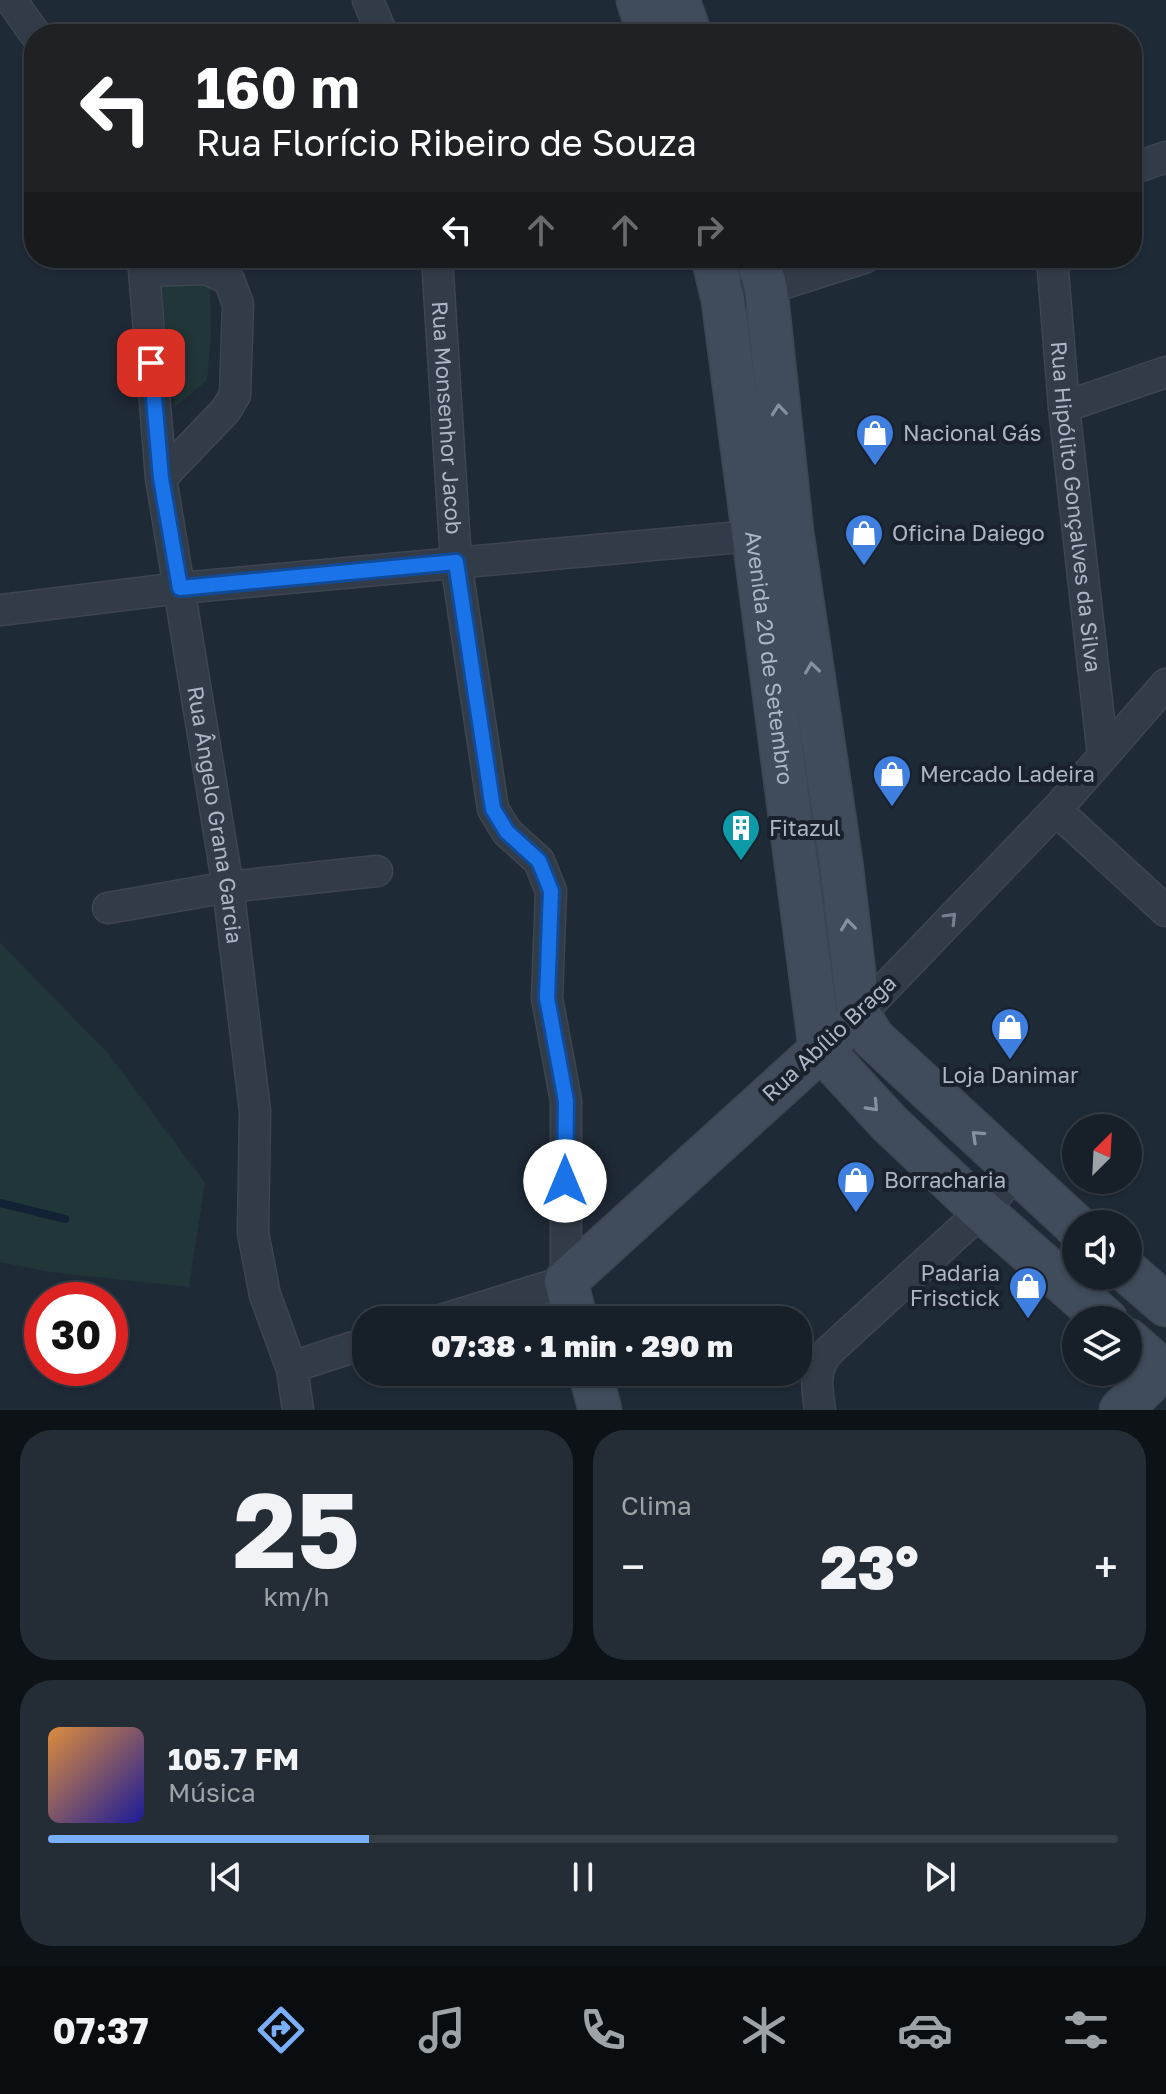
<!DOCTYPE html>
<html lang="pt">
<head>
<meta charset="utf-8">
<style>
	body { margin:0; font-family:"Golos Text",sans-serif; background:#242d35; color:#f1f3f6; height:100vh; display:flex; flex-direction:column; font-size:30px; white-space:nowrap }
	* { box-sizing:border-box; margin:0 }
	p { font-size:26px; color:#9ea3a8 }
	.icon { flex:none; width:44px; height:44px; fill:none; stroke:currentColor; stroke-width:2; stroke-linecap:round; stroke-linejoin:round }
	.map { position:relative; height:1410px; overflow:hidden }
	.side { display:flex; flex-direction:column; gap:20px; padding:20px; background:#0d1217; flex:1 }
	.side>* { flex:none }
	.banner { position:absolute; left:24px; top:24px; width:1118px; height:244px; border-radius:32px; box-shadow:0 2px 6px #0004,0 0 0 2px #363e46; background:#202124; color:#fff; overflow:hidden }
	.needle { width:52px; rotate:24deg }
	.controls { position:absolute; left:1062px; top:1114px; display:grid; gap:16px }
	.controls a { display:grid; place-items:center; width:80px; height:80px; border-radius:50%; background:#172029; box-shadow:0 2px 6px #0004,0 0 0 2px #363e46; font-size:40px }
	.speed { position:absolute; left:24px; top:1282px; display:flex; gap:16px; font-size:40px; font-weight:700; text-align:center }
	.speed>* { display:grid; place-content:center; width:104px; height:104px; border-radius:50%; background:#172029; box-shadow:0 2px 6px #0004,0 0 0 2px #363e46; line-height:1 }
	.speed .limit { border:12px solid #d22; background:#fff; color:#111 }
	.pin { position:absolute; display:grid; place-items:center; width:68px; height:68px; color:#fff; margin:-34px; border-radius:16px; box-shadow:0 4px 12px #0006 }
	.me { position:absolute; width:88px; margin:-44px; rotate:0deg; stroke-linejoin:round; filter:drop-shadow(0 0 6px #0008) }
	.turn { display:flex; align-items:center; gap:28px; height:168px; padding:0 40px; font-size:36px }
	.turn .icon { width:104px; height:104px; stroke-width:2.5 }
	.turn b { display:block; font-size:56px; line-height:68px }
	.lanes { display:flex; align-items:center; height:76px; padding:0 40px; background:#0003; justify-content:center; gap:40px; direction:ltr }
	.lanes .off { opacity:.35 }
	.big { font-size:60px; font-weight:800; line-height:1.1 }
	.side .tile { flex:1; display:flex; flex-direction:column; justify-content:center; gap:12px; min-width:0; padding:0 28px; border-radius:32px; background:#242d35 }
	.side .dial { align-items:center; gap:0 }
	.dial b { font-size:104px; line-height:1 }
	.song { display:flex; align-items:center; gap:24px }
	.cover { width:96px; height:96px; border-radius:12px; background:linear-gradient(135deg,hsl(30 70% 55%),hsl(240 70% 35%)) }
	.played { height:8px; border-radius:4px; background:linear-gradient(90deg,#7aaffc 30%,#363e46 30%) }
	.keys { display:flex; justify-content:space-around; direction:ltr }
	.heat { display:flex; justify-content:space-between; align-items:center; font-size:44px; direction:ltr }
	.side .tiles { flex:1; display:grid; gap:20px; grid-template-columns:1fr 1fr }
	.tile:last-child { grid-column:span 2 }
	.trip { position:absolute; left:352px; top:1306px; width:460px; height:80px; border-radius:32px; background:#172029; box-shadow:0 2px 6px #0004,0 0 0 2px #363e46; font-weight:800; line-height:80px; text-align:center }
	.dock { display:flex; height:128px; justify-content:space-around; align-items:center; background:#090d10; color:#9ea3a8 }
	.dock .icon { width:56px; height:56px }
	.dock .selected { color:#7aaffc }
	.dock b { font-size:36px; color:#f1f3f6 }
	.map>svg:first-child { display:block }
	.green { fill:#213638 }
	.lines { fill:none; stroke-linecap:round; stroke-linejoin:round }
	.stream { stroke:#122134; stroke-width:8 }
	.street-casing { stroke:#3c4551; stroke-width:33 }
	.secondary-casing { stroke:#3c4551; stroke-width:45 }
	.street { stroke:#323c48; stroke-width:30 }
	.secondary { stroke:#404b5b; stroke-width:42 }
	.oneway { stroke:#8691a0 }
	.oneway2 { stroke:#757f8d }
	.route-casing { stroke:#114b97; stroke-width:20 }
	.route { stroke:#1a73e8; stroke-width:14 }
	.labels { text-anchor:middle; stroke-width:8; stroke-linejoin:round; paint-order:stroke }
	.street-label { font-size:22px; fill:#acb6c5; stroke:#18212c }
	.poi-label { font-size:22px; fill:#acb6c5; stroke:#18212c; text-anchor:start }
</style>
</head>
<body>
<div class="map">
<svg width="1166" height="1410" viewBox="0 0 1166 1410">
	<rect width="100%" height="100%" fill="#1f2a37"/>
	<g class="green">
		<polygon points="160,278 210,280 211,336 207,380 175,407"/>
		<polygon points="0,943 107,1052 205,1183 189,1287 50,1272 0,1262"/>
	</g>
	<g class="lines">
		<polyline class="stream" points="0,1203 65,1219"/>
		<g class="street-casing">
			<g id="street">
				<polyline points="11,0 35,34"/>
				<polyline points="368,0 382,34"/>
				<polyline points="1132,169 1166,157"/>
				<path id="s1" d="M 143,258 L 161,478 L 228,887 L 250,1070 L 255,1111 L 253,1233 L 265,1295 L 292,1369 L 298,1410"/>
				<path id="s2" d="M 437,258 L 456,562 L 493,809 L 507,832 L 539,861 L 551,891 L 547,998 L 566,1101 L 566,1281 L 441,1320"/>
				<path id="s3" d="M 1052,258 L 1064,407 L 1103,755"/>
				<polyline points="145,271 207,269 229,280 238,304 235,395 226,410 161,478"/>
				<polyline points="723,300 766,289 864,258"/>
				<polyline points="1064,407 1166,372"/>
				<polyline points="0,610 180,588 774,534"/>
				<polyline points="1056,810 1166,911"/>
				<polyline points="108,908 228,887 377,871"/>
				<polyline points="859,1015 1056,810 1166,684"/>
				<polyline points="292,1367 366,1343"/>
				<path d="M 820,1410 C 817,1387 813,1371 828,1352 L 982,1211 L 1016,1173"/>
			</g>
		</g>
		<g class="secondary-casing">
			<g id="secondary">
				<polyline points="638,0 649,34"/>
				<polyline points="678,0 690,34"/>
				<path id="s4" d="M 713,258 L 723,300 L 820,1048 L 889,1123 L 982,1211 L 1106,1320"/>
				<polyline points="758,258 766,289 792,532 841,862 859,1015 873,1038 1076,1226"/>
				<polyline points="1128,1272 1166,1305"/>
				<polyline points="576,1320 566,1281 840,1032"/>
				<polyline points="1128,1340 1166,1373"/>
				<polyline points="590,1372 600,1410"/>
				<polyline points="1121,1410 1166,1366"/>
			</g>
		</g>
		<use href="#street" class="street"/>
		<use href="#secondary" class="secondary"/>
	</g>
	<defs><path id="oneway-chevron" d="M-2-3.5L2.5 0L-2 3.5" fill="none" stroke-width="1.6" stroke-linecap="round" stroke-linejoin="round" transform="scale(2)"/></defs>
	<g class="oneway">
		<use href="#oneway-chevron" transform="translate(779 410) rotate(-96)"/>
		<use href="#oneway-chevron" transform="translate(812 668) rotate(-98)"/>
		<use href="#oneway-chevron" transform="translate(848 925) rotate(-97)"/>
		<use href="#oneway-chevron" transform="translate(873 1106) rotate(47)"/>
		<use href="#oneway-chevron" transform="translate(977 1136) rotate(-137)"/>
	</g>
	<use class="oneway2" href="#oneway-chevron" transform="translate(951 918) rotate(-46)"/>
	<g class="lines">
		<g class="route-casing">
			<polyline id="route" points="151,363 161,478 180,588 456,562 493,809 507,832 539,861 551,891 547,998 566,1101 565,1181"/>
		</g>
		<use href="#route" class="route"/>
	</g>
	<defs>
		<g id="shop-pin" transform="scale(2)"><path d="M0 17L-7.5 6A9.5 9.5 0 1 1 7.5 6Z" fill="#3f7fe0" stroke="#18212c"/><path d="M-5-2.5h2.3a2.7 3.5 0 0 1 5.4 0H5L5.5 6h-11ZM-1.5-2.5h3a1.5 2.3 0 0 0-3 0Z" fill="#fff"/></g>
		<g id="building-pin" transform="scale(2)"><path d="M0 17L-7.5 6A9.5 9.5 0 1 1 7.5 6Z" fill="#0f9aa8" stroke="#18212c"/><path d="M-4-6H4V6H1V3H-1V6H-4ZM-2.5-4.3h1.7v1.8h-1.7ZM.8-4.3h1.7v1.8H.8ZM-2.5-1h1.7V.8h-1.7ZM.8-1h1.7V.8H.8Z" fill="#fff"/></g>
	</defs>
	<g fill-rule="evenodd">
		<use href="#shop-pin" x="875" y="433"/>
		<use href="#shop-pin" x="864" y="533"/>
		<use href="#shop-pin" x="892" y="774"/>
		<use href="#building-pin" x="741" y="828"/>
		<use href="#shop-pin" x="1010" y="1027"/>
		<use href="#shop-pin" x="856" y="1180"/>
		<use href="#shop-pin" x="1028" y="1286"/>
	</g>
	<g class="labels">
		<g class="street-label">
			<text dy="8" stroke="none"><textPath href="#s2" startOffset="160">Rua Monsenhor Jacob</textPath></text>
			<text dy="8" stroke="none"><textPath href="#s3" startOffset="250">Rua Hipólito Gonçalves da Silva</textPath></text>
			<text dy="8" stroke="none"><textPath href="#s4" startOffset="404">Avenida 20 de Setembro</textPath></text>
			<text dy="8" stroke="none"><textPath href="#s1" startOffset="562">Rua Ângelo Grana Garcia</textPath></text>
			<text transform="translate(829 1038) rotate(-43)" y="8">Rua Abílio Braga</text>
		</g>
		<g class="poi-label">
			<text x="903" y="441">Nacional Gás</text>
			<text x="892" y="541">Oficina Daiego</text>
			<text x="920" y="782">Mercado Ladeira</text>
			<text x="769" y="836">Fitazul</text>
			<text x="1010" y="1083" text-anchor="middle">Loja Danimar</text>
			<text x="884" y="1188">Borracharia</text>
			<text x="1000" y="1281" text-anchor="end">Padaria<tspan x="1000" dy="25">Frisctick</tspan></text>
		</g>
	</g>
</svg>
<div class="controls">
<a><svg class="needle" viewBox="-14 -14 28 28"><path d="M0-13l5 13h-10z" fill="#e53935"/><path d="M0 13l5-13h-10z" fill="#9ea3a8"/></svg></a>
<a><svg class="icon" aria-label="sound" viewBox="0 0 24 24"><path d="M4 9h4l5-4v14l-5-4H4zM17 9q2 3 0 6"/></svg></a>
<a><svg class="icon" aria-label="layers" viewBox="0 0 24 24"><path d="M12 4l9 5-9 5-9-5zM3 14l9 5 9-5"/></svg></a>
</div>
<div class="speed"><div class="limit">30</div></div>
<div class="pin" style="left:151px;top:363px;background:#d93025"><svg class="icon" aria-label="arrive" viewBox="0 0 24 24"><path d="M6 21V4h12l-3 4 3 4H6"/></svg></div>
<svg class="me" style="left:565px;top:1181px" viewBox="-20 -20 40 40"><circle r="19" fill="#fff"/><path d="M0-13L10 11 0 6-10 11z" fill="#1a73e8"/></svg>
<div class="trip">07:38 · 1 min · 290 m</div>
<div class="banner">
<div class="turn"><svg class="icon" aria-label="left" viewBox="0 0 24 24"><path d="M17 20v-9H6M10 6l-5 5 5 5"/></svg><div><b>160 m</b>Rua Florício Ribeiro de Souza</div></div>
<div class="lanes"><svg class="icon" aria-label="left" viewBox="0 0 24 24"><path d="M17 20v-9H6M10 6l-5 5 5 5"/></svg><svg class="icon off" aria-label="ahead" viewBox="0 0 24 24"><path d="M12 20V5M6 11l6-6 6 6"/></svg><svg class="icon off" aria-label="ahead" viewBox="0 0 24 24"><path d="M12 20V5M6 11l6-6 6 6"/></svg><svg class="icon off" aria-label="right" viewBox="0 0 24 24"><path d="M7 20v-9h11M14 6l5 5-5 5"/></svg></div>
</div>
</div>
<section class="side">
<div class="tiles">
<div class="tile dial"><b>25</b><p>km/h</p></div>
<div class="tile"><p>Clima</p>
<div class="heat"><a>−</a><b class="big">23°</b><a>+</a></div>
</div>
<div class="tile">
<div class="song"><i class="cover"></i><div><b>105.7 FM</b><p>Música</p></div></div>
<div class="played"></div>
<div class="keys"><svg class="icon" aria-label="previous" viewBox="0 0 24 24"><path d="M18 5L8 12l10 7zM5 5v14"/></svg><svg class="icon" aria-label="pause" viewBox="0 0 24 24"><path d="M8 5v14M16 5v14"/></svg><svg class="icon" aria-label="next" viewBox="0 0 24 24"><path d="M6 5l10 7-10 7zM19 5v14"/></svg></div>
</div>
</div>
</section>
<nav class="dock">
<b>07:37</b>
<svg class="icon selected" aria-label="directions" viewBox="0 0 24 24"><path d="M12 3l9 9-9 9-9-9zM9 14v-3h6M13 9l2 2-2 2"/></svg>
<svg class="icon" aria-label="music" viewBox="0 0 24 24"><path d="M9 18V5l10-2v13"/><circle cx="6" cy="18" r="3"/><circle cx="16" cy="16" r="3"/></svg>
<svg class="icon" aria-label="phone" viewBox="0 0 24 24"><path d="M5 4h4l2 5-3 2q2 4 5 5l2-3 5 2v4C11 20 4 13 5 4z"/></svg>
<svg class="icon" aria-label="climate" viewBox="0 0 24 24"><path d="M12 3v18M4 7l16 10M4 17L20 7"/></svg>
<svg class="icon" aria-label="car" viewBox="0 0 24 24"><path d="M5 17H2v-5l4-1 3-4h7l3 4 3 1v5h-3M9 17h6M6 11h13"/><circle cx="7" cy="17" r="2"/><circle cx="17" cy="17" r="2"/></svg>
<svg class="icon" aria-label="filters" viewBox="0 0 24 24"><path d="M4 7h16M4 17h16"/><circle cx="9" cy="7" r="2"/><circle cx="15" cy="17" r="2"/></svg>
</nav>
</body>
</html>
